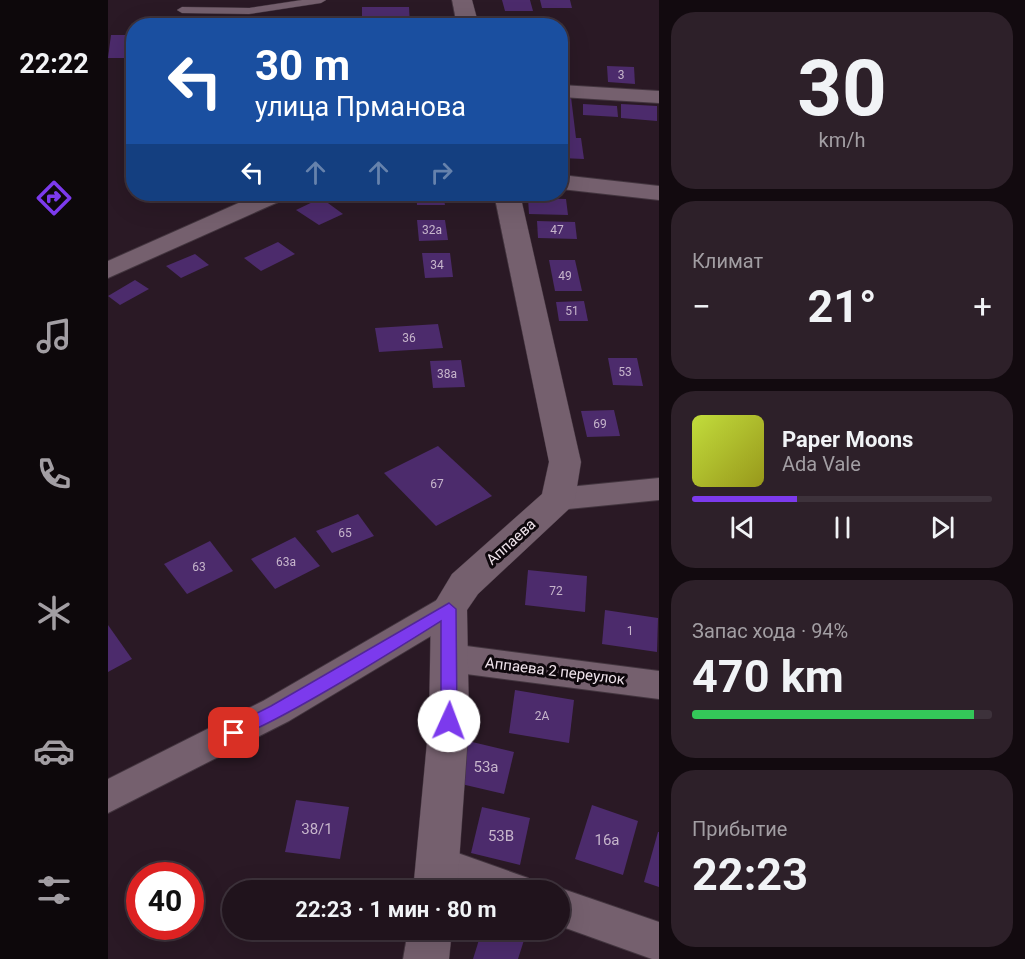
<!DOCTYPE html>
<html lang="ru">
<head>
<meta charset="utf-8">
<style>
	body { margin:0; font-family:Roboto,sans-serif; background:#2d2029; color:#f1f3f6; height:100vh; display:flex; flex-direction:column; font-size:22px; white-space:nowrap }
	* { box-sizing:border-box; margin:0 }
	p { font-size:20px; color:#a29ea3 }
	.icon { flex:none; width:33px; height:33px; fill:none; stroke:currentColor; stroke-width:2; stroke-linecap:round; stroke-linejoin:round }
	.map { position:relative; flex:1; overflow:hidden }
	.details { display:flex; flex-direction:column; gap:12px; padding:12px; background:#120a0f; width:366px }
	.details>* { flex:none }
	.banner { position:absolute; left:18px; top:18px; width:442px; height:183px; border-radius:24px; box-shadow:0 6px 24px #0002,0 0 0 2px #3d323b; background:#1a4fa0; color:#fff; overflow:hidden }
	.speed { position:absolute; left:18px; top:862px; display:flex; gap:12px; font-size:30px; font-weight:700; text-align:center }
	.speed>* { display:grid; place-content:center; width:78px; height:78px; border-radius:50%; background:#20131c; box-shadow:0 6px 24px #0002,0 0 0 2px #3d323b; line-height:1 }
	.speed .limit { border:9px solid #d22; background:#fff; color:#111 }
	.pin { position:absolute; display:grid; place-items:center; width:51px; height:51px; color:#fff; margin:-26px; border-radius:12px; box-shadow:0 3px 9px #0006 }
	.me { position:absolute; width:66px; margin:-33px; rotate:2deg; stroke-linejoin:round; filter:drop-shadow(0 0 4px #0008) }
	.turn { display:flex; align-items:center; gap:21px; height:126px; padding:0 30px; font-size:27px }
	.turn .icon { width:78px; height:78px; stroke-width:2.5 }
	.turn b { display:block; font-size:42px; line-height:51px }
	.lanes { display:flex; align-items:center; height:57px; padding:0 30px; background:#0003; justify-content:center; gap:30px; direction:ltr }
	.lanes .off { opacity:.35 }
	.big { font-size:45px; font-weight:700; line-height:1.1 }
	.details .tile { flex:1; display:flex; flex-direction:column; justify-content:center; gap:9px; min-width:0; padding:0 21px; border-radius:24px; background:#2d2029 }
	.details .dial { align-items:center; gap:0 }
	.dial b { font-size:78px; line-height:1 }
	.song { display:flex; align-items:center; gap:18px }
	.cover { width:72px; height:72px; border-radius:9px; background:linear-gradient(135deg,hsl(70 70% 55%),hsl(60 70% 35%)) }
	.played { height:6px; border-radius:3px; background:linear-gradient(90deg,#7c3aed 35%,#3d323b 35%) }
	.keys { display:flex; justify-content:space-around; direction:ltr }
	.heat { display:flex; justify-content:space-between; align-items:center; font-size:33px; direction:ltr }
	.charge { height:9px; border-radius:4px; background:linear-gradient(90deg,#34c759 94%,#3d323b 0) }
	.trip { position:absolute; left:114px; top:880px; width:348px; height:60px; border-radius:30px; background:#20131c; box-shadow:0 6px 24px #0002,0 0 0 2px #3d323b; font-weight:700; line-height:60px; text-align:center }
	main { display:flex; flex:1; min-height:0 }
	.menu { display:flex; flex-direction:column; width:108px; justify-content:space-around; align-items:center; background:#0d080b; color:#a29ea3 }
	.menu .icon { width:42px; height:42px }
	.menu .current { color:#7c3aed }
	.menu b { font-size:27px; color:#f1f3f6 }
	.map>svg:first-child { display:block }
	.building { fill:#4c2b6c }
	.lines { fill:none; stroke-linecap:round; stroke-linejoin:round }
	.lane-casing { stroke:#43353f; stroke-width:1 }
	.street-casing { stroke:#43353f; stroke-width:2 }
	.secondary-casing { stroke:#43353f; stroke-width:1 }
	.lane { fill:#75606e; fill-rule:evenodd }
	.street { fill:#75606e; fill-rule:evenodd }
	.secondary { fill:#75606e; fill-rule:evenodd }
	.route { fill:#7c3aed; stroke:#51269a; stroke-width:1.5 }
	.labels { text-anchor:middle; stroke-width:6; stroke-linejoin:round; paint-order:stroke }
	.number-label { font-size:12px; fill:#c6b5cb }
	.street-label { font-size:15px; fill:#efe3eb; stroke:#0e070c }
	.near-number-label { font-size:15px; fill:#c6b5cb }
</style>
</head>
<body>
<main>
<nav class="menu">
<b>22:22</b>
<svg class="icon current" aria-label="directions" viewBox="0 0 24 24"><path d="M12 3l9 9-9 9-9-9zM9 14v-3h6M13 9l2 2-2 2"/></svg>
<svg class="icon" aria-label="music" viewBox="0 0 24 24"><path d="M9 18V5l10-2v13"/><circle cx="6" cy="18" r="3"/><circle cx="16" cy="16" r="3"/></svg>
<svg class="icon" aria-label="phone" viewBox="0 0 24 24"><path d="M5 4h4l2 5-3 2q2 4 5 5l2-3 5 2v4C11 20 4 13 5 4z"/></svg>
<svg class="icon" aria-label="climate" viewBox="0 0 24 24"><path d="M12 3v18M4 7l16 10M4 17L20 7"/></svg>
<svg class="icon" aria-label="car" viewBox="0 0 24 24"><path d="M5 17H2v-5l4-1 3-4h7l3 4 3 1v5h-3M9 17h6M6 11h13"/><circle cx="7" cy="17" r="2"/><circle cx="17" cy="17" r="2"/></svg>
<svg class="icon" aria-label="filters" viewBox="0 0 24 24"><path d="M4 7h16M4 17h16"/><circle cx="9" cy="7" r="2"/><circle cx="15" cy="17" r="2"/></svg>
</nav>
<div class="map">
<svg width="551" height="959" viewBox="0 0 551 959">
	<rect width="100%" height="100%" fill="#2a1925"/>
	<g class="building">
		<polygon points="394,0 422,0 425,11 397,11"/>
		<polygon points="432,0 462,0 464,8 434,8"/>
		<polygon points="254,7 301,7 302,26 254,26"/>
		<polygon points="402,21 433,21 433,26 403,26"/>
		<polygon points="3,35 26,35 26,58 0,58"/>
		<polygon points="499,66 526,67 527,84 500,82"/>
		<polygon points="453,97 463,97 468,138 473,138 476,159 453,158"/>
		<polygon points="475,104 509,106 510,117 475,115"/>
		<polygon points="513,104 549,106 549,121 513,118"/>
		<polygon points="308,194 335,194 337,205 309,205"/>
		<polygon points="213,198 235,214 211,225 188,210"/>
		<polygon points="420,198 458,199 460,215 421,214"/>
		<polygon points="309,220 337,220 340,240 311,241"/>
		<polygon points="429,221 467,222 469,239 430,238"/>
		<polygon points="170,242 187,254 153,271 136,258"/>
		<polygon points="314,253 342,253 345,277 317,278"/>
		<polygon points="87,254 101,265 73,278 58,266"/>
		<polygon points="441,260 467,260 474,291 447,291"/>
		<polygon points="27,280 41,289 12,305 0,296"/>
		<polygon points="476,301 480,321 451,321 448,302"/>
		<polygon points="330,324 335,348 271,352 267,328"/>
		<polygon points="500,358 529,358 535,386 505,385"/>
		<polygon points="353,360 357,387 325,388 322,361"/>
		<polygon points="506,410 512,436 479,437 473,411"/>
		<polygon points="330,446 384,496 328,526 276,473"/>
		<polygon points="250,514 266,536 224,553 208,531"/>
		<polygon points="187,537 212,566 167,589 143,559"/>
		<polygon points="102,541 125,571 79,594 56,564"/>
		<polygon points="420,570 479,576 477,612 417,605"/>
		<polygon points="497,610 550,618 549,652 494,644"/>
		<polygon points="0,625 24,659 0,672"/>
		<polygon points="407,690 466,700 461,743 401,733"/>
		<polygon points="360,741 406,752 396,794 349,783"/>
		<polygon points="188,800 241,807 232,859 177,852"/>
		<polygon points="484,805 530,821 515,875 467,859"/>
		<polygon points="374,807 422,818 412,865 363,853"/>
		<polygon points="550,832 551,832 551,887 536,882"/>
		<polygon points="374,930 397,930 417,937 410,959 365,959"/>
	</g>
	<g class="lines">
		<g class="lane-casing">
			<polygon id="lane" points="194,0 218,0 213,3 141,14 74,13 69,10 74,7 141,8"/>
		</g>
		<g class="street-casing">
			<g id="street">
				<polygon points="453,85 551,91 551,103 453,97"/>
				<polygon points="453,175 551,186 551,200 453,189"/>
				<polygon points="151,194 181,194 177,199 0,278 0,261"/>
				<polygon points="551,478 551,500 450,510 439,507 435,499 439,491 450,488"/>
				<polygon points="341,596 353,600 358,609 353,618 181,721 0,813 0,779 155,701 329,600"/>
				<polygon points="343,644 551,671 551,699 343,672 331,668 326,658 331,648"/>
				<polygon points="330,846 420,878 426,891 355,891 316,877 311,864 316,851"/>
				<polygon points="452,888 551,922 551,959 544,959 452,926 452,891 445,891"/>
			</g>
		</g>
		<g class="secondary-casing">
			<g id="secondary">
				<polygon points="344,0 364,0 371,26 349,26"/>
				<polygon points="386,194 412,194 473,462 467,499 462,508 370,594 359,610 361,721 349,891 305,891 321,721 323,609 344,574 434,494 441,462"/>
				<polygon points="300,930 344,930 341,959 295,959"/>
			</g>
		</g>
		<use href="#lane" class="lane"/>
		<use href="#street" class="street"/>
		<use href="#secondary" class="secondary"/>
	</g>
	<path class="route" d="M 341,603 L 348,609 L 349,721 L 347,726 L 335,726 L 333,721 L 333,621 C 306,638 138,744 120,737 L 118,733 L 120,728 L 163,706 Z"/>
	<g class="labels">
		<g class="number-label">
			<text x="513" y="79">3</text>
			<text x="324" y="234">32а</text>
			<text x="449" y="234">47</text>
			<text x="329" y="269">34</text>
			<text x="457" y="280">49</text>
			<text x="464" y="315">51</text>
			<text x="301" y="342">36</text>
			<text x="517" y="376">53</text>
			<text x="339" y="378">38а</text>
			<text x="492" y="428">69</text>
			<text x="329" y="488">67</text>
			<text x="237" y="537">65</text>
			<text x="178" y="566">63а</text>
			<text x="91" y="571">63</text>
			<text x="448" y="595">72</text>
			<text x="522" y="635">1</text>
			<text x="434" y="720">2А</text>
		</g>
		<g class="street-label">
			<text transform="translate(403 542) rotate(-42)" y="5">Аппаева</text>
			<text transform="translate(447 671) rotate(7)" y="5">Аппаева 2 переулок</text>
		</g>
		<g class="near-number-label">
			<text x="378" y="772">53а</text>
			<text x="209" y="834">38/1</text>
			<text x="393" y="841">53В</text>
			<text x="499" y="845">16а</text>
		</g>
	</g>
</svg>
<div class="speed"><div class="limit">40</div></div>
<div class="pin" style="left:126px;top:733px;background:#d93025"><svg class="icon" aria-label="arrive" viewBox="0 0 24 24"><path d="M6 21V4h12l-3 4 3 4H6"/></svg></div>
<svg class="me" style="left:341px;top:721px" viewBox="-20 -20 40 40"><circle r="19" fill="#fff"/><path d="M0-13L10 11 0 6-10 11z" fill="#7c3aed"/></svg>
<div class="trip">22:23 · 1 мин · 80 m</div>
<div class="banner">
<div class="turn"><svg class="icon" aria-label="left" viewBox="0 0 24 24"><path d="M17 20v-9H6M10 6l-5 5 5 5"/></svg><div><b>30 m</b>улица Прманова</div></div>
<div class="lanes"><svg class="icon" aria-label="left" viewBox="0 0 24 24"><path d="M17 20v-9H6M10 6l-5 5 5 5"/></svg><svg class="icon off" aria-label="ahead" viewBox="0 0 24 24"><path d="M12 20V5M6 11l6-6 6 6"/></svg><svg class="icon off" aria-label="ahead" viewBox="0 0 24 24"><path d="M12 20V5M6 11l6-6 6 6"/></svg><svg class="icon off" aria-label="right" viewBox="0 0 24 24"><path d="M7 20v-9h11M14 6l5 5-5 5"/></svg></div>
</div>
</div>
<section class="details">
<div class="tile dial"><b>30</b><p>km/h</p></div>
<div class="tile"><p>Климат</p>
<div class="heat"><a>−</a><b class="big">21°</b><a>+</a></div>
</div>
<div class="tile">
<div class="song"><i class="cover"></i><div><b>Paper Moons</b><p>Ada Vale</p></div></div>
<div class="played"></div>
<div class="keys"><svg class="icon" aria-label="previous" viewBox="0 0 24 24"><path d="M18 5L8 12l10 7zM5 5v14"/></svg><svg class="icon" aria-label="pause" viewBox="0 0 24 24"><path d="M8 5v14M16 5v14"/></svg><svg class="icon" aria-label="next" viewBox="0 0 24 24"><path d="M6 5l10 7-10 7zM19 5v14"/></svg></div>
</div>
<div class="tile"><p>Запас хода · 94%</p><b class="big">470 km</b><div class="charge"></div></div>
<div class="tile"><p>Прибытие</p><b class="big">22:23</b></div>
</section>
</main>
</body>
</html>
